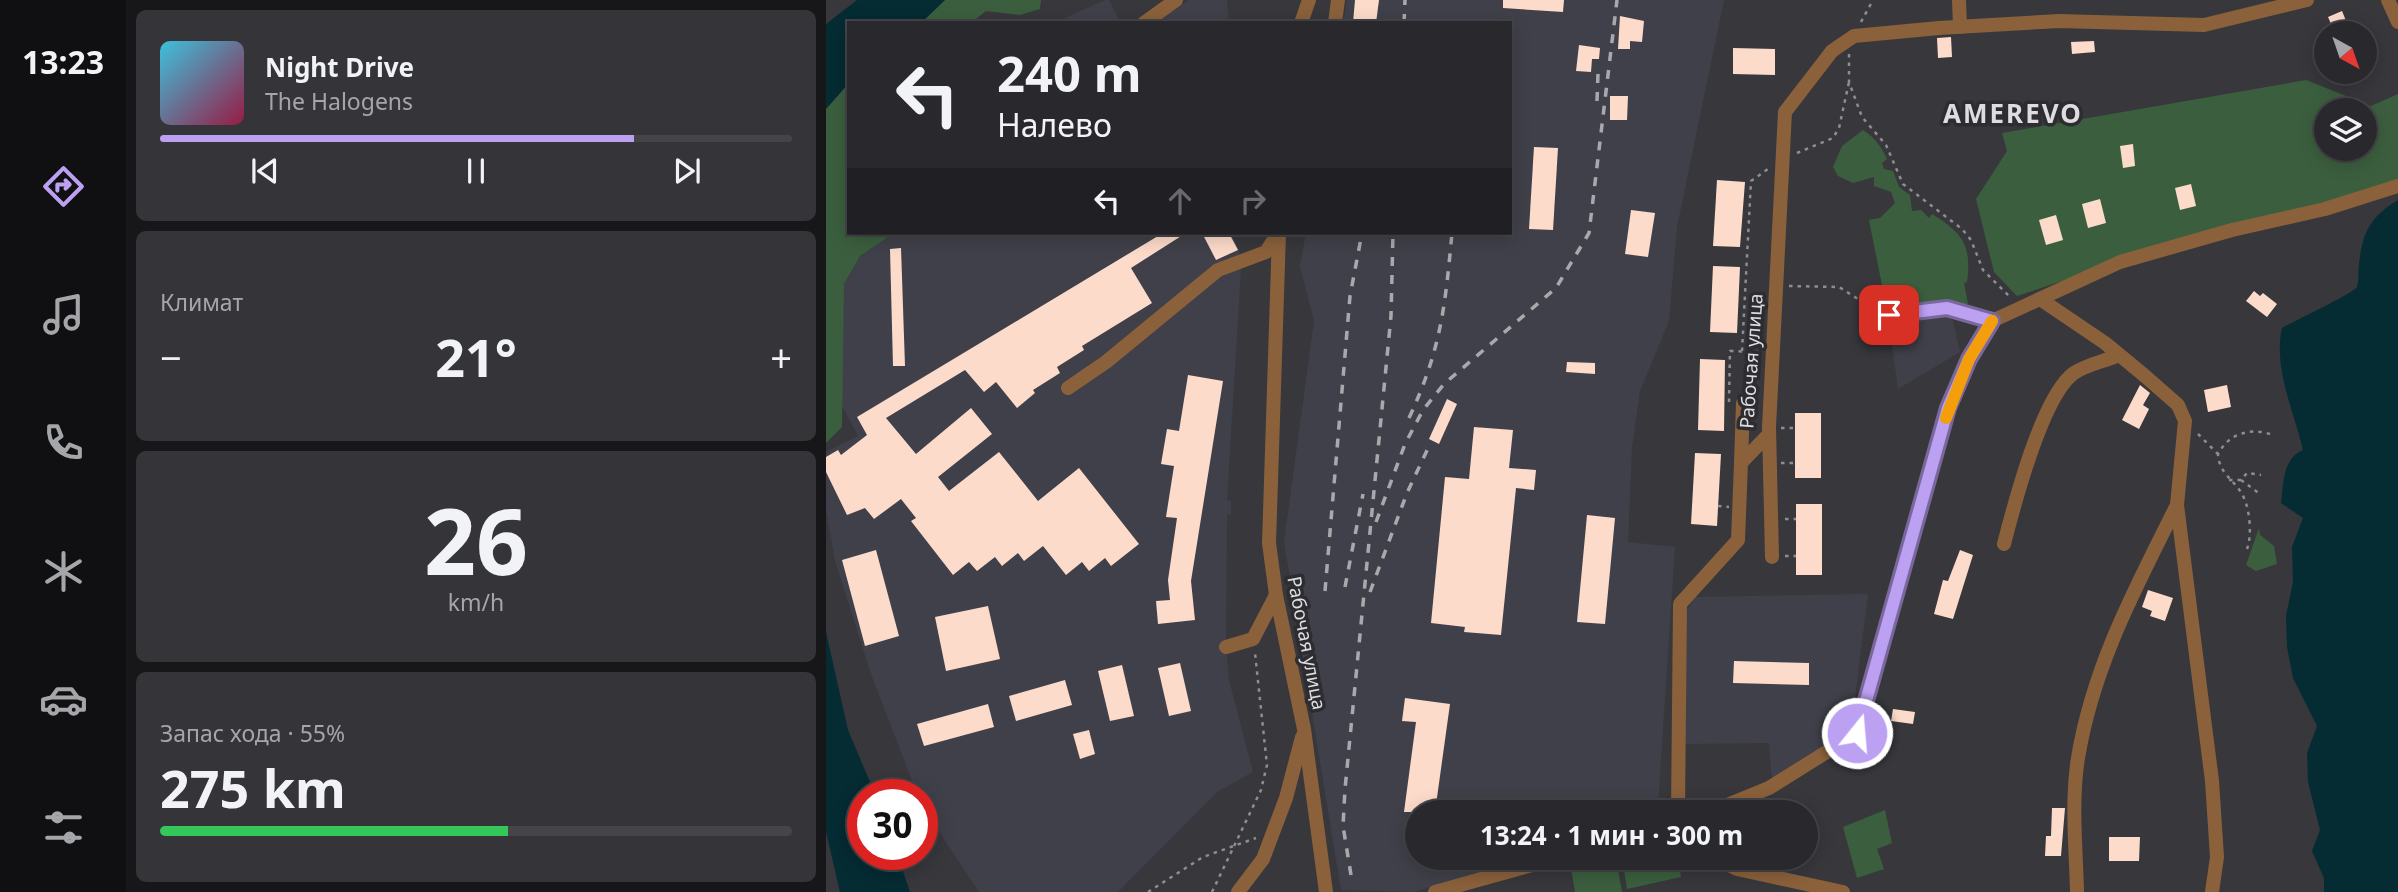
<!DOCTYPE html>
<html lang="ru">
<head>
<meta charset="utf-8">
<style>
	body { margin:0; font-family:"Noto Sans",sans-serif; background:#353539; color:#f1f3f6; height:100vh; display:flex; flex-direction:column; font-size:26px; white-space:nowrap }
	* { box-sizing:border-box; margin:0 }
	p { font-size:23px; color:#a5a6aa }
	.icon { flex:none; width:38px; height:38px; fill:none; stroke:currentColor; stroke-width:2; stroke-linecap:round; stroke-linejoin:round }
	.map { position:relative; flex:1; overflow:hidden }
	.side { display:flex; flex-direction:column; gap:10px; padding:10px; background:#171719; width:700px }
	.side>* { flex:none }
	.guide { position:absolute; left:21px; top:21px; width:665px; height:214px; border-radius:0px; box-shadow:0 4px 18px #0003,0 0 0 2px #454549; background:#29292d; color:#f1f3f6; overflow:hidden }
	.needle { width:46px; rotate:140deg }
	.buttons { position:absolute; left:1488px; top:21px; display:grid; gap:14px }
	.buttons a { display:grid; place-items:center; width:63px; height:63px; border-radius:50%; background:#29292d; box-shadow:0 4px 18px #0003,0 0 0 2px #454549; font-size:35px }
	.speed { position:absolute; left:21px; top:779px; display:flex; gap:14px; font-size:35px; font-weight:700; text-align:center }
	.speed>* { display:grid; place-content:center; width:91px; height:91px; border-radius:50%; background:#29292d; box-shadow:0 4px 18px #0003,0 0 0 2px #454549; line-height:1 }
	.speed .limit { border:10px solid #d22; background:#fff; color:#111 }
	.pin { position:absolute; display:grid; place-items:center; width:60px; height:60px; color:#fff; margin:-30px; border-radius:14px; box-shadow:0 4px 10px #0006 }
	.me { position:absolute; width:77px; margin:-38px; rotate:17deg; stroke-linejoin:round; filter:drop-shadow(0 0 5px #0008) }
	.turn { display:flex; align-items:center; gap:24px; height:147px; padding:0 35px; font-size:32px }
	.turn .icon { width:91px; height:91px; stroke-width:2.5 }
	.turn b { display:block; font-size:49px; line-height:60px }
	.lanes { display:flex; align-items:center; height:66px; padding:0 35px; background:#0003; justify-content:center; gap:35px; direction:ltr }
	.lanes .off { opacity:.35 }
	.big { font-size:52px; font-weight:700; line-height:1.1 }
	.side .tile { flex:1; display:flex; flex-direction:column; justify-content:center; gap:10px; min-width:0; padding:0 24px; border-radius:10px; background:#353539 }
	.side .dial { align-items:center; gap:0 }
	.dial b { font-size:91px; line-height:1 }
	.song { display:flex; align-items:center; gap:21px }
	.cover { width:84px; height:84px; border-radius:10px; background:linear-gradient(135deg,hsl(190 70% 55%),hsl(340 70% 35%)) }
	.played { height:7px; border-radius:4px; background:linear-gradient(90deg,#bca0f2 75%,#454549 75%) }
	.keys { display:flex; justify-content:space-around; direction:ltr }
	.heat { display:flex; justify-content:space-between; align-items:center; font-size:38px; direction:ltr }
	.charge { height:10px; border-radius:5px; background:linear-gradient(90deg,#34c759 55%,#454549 0) }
	.trip { position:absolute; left:579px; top:800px; width:413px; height:70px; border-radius:35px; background:#29292d; box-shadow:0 4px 18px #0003,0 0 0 2px #454549; font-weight:700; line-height:70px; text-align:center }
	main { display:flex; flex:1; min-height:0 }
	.tabs { display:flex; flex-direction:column; width:126px; justify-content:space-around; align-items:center; background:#101012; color:#a5a6aa }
	.tabs .icon { width:49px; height:49px }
	.tabs .on { color:#bca0f2 }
	.tabs b { font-size:32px; color:#f1f3f6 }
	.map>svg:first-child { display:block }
	.built { fill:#40404a }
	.green { fill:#3b5f3e; fill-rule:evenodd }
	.water { fill:#052b33 }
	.building { fill:#fddbcb }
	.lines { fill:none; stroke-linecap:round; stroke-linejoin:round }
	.path { stroke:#8e8e92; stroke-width:2.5; stroke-dasharray:3.5 5; stroke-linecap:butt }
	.minor { stroke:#8a613b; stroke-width:14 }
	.rail { stroke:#a9a9ac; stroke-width:3.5; stroke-dasharray:9 9; stroke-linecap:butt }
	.route-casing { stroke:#7a689d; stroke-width:18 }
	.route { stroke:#bca0f2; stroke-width:12 }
	.slow { stroke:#f59e0b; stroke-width:12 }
	.labels { text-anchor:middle; stroke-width:7; stroke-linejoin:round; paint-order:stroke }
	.street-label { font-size:19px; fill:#dddde0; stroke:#2d2d31 }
	.district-label { font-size:26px; font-weight:bold; letter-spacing:2px; fill:#dddde0; stroke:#2d2d31 }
</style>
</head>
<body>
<main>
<nav class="tabs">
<b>13:23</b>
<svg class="icon on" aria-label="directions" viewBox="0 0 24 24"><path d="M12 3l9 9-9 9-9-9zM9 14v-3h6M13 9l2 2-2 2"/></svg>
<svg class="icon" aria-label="music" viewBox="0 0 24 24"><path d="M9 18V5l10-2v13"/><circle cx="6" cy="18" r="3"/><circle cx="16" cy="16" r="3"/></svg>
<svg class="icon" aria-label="phone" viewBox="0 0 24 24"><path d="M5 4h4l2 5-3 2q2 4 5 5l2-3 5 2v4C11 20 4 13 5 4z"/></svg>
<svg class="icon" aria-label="climate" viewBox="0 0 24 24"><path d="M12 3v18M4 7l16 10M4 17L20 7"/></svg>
<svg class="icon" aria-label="car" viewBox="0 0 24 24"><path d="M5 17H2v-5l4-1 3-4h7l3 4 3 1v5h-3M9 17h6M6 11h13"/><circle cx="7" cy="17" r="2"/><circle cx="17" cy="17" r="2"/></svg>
<svg class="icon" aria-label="filters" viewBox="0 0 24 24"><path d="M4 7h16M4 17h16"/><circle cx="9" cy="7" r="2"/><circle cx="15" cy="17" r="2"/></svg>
</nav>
<section class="side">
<div class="tile">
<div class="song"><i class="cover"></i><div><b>Night Drive</b><p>The Halogens</p></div></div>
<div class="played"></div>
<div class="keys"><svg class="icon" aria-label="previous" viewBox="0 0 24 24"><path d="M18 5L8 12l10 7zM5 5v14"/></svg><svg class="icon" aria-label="pause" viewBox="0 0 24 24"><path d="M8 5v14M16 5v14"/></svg><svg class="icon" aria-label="next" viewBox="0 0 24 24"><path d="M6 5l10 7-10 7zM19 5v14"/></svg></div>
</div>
<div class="tile"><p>Климат</p>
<div class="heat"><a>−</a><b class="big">21°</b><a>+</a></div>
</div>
<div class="tile dial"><b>26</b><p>km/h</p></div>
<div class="tile"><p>Запас хода · 55%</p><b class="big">275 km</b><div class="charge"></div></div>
</section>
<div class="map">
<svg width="1572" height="892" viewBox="0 0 1572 892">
	<rect width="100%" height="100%" fill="#37373c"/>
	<g class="built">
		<polygon points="279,0 283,0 295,23 228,23"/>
		<polygon points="363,0 401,0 403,23 328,23"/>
		<polygon points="521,0 898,0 851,227 843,321 814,391 806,447 802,542 849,547 832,805 820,812 592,812 592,858 707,858 587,892 515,890 458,542 488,321 474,266 480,233 684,233 684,23 517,23"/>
		<polygon points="61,233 405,233 413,250 415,269 401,500 405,501 405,514 401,515 400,647 403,680 427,772 391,792 292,892 153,892 96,806 96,794 91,794 44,671 9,561 0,510 0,452 32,436 14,402 18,284 34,256 62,237"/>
		<polygon points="1125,313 1134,352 1072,389 1062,318"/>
		<polygon points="1042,594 1025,729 946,782 943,743 858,744 860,612 869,597"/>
	</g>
	<g class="green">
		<polygon points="119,0 215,0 214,9 194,15 160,11 145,23 95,23"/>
		<path d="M 1480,80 L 1545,106 L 1572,94 L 1572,186 L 1294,262 L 1191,296 L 1168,272 L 1150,199 L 1181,151 L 1176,133 ZM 1500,110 L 1538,110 L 1538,149 L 1500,149 Z"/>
		<polygon points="23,83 23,233 61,233 62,237 34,256 18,284 16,427 0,443 0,109"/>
		<path d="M 1037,130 C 1049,138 1055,146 1061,159 L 1056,163 L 1058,169 L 1067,171 L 1073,187 L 1084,195 L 1086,211 L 1095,210 L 1103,218 L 1106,214 C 1137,233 1146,246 1141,282 L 1138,283 L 1142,304 L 1061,314 L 1053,292 L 1057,290 L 1043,220 L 1054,218 L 1069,203 L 1065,192 L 1048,186 L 1048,177 L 1027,183 L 1012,176 L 1007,167 L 1016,146 Z"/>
		<polygon points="1433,528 1434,535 1448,546 1451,564 1430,571 1420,565"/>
		<polygon points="1059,810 1066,843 1051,849 1058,869 1031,878 1017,827"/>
		<polygon points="762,858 790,858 796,892 749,892 744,863"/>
		<polygon points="796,858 852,858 855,877 801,889"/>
	</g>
	<g class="water">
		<polygon points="31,0 119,0 95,23 23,23 23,83 0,109 0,24"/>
		<path d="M 1572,200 L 1572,892 L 1498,892 L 1498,878 L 1486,851 L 1494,830 L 1482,782 L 1481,753 L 1491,726 L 1467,678 L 1461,647 L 1460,616 L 1467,582 L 1466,547 L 1477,518 L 1455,503 C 1458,483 1456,459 1477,450 C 1468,412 1447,367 1456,328 C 1468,321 1528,293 1531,287 C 1533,281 1532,271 1533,265 C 1536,233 1544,217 1572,200 Z"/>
		<polygon points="0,632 22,730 49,794 37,794 37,854 71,854 84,892 14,892 0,832"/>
	</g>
	<g class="building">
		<polygon points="529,0 553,0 550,23 527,23"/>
		<polygon points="677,0 738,0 737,12 677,8"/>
		<polygon points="1516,11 1525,33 1509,33 1502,17"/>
		<polygon points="794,16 818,21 816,42 804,41 804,49 792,49"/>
		<polygon points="1125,37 1126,57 1112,58 1111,38"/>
		<polygon points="1268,41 1269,52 1246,54 1245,42"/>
		<polygon points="753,45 774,48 773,59 766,59 765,72 750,71"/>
		<polygon points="907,48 949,49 949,75 907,74"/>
		<polygon points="784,96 802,96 801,120 784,120"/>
		<polygon points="1307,144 1309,166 1297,168 1294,146"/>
		<polygon points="708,147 732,148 727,230 703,229"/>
		<polygon points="891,180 919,182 914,247 887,246"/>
		<polygon points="1365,184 1370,206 1354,210 1349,188"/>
		<polygon points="1274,199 1280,223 1262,228 1256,204"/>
		<polygon points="805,210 829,213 822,257 799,254"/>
		<polygon points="1230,215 1237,240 1220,245 1213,220"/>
		<polygon points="337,233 360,233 305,268 326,303 256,346 258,350 231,367 234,373 207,390 209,393 191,408 170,382 158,392 139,370 60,418 90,454 145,408 166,434 112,477 123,491 173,452 212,501 253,468 313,544 285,566 279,558 263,571 256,562 240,575 217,546 198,561 192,553 176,566 169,557 151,571 143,562 127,575 85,521 90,518 75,499 48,519 39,508 21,515 0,472 0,457 12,450 15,455 41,435 31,417"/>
		<polygon points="376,233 403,233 412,250 390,260"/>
		<polygon points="75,248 79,366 67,366 64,249"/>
		<polygon points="887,266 914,267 911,333 884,332"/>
		<polygon points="1428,291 1434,296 1437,293 1451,304 1441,317 1420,301"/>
		<polygon points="874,359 899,360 898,431 872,430"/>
		<polygon points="741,362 769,363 769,374 740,372"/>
		<polygon points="362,375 397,381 365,581 369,620 332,624 330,601 344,600 342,580 351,518 340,517 348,466 335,464 341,429 353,431"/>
		<polygon points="1314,385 1324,393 1317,405 1323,409 1313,429 1296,420"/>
		<polygon points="1401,385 1405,407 1382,412 1378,390"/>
		<polygon points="621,399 631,404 613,444 603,439"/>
		<rect x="969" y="413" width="26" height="65"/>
		<polygon points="648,427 687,430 683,468 710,470 708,490 690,488 675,635 638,632 639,627 605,623 619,477 643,479"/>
		<polygon points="869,453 895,454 891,526 865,524"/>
		<rect x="970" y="504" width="26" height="71"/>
		<polygon points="761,515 789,518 779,624 751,622"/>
		<polygon points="50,550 73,636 39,646 16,560"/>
		<polygon points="1134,550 1147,555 1127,619 1108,614 1117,580 1122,581"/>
		<polygon points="1322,590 1347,598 1339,621 1324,616 1326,611 1316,607"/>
		<polygon points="162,606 174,659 120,671 109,617"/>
		<polygon points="908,661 983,663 983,685 907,683"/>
		<polygon points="354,663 365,711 343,716 332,668"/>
		<polygon points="296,665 308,716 284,721 272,671"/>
		<polygon points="239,680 246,705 190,721 183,696"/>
		<polygon points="579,698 624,704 609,812 578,812 590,722 576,721"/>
		<polygon points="162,704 168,727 98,746 91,724"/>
		<polygon points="1067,709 1089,712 1087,724 1065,721"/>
		<polygon points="263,730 269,754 254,759 247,734"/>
		<polygon points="1226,808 1239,808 1235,856 1219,856 1220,836 1225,836"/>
		<polygon points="1283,837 1314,837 1313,861 1283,861"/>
	</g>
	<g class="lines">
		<g class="path">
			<polyline points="1035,22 1047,0"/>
			<polyline points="1023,54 1023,82 1036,117 1060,145 1077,184 1136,229 1145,240 1157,270 1185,298"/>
			<polyline points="971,153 1007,138 1013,128 1023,82"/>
			<polyline points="963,286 1013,287 1051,311"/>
			<polyline points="916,351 925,181 942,169"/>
			<polyline points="903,402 904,351 934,352"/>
			<polyline points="955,428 969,428"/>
			<polyline points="1372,434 1392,454"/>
			<polyline points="955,463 969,463"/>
			<polyline points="1403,480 1415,480 1421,473 1435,475"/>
			<polyline points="1415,480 1434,494"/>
			<polyline points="892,506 903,507"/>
			<polyline points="959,519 970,519"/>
			<path d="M 1421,549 C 1426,536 1424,511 1418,498 C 1410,480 1393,475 1392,454 C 1403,433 1425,427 1447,435"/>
			<polyline points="959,556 970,556"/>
			<polyline points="322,892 377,857 430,838"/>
			<polyline points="386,892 435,790 441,765 429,653"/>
		</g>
		<g class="minor">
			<polyline points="1133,0 1134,27"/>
			<polyline points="1562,0 1572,22"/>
			<polyline points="318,23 350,0"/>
			<polyline points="475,23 483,0"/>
			<polyline points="509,23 512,0"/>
			<polyline points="453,233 443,543 450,595 478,729 500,892"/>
			<polyline points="1214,299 1279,343 1319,376 1352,405 1359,421 1351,505 1386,781 1391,857 1386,892"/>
			<polyline points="1063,315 1121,308 1166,321"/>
			<polyline points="242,388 280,362 392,270 440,252 452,233"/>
			<polyline points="915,463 917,403"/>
			<path d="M 1178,544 C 1188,505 1216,396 1248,373 C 1259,365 1279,361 1293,355"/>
			<polyline points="946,557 943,427 959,112 1006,51 1028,36 1113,28 1233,21 1378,25 1481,0"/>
			<polyline points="400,647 427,639 450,595"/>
			<polyline points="832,805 838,812"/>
			<polyline points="852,812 854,604 912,540 915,463 943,434"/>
			<polyline points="884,812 943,788 1031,733 1123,408 1143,359 1166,321 1294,262 1406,230 1499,209 1572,186"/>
			<polyline points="889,858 911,869 1017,892"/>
			<polyline points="412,892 437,859 460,798 476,737"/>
			<polyline points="609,892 731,858"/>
			<path d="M 1251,892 C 1250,848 1245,802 1252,758 C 1267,666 1310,587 1351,505"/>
		</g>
		<g class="rail">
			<polyline points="578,23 579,0"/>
			<polyline points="771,101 772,74"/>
			<path d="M 583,418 C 615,349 619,308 626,233"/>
			<polyline points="550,522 579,444 597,410 618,384 730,288 763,233 791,0"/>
			<polyline points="519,587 537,494"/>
			<polyline points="499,591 524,296 536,233"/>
			<polyline points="544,592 581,493 604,444"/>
			<polyline points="525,875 517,826 519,789 565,316 567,233"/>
		</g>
	</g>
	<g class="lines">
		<g class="route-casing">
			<polyline id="route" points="1031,733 1122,408 1143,359 1166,321 1121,308 1063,315"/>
		</g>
		<use href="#route" class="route"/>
		<polyline class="slow" points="1120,418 1143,359 1166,321"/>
	</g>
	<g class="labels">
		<g class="street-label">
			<text transform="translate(925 361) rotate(-86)" y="7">Рабочая улица</text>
			<text transform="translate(481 643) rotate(79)" y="7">Рабочая улица</text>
		</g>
		<g class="district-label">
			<text x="1187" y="123">AMEREVO</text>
		</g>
	</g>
</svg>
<div class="buttons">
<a><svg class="needle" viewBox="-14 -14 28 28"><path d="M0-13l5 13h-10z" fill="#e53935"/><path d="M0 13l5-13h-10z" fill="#a5a6aa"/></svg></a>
<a><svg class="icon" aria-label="layers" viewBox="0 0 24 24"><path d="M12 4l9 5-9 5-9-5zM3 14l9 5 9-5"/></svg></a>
</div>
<div class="speed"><div class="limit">30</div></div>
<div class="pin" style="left:1063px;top:315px;background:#d93025"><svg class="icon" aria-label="arrive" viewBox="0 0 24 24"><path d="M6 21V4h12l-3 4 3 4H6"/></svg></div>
<svg class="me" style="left:1031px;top:733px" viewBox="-20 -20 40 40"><circle r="17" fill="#bca0f2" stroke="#fff" stroke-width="3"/><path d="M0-11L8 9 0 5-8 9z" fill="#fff"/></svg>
<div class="trip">13:24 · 1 мин · 300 m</div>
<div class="guide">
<div class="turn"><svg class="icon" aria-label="left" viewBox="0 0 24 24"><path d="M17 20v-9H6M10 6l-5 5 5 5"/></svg><div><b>240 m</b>Налево</div></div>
<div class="lanes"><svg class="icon" aria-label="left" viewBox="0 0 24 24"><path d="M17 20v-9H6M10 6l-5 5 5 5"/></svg><svg class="icon off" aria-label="ahead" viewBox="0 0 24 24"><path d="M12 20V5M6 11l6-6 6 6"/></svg><svg class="icon off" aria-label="right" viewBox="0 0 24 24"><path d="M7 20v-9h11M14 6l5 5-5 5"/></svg></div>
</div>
</div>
</main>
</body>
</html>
